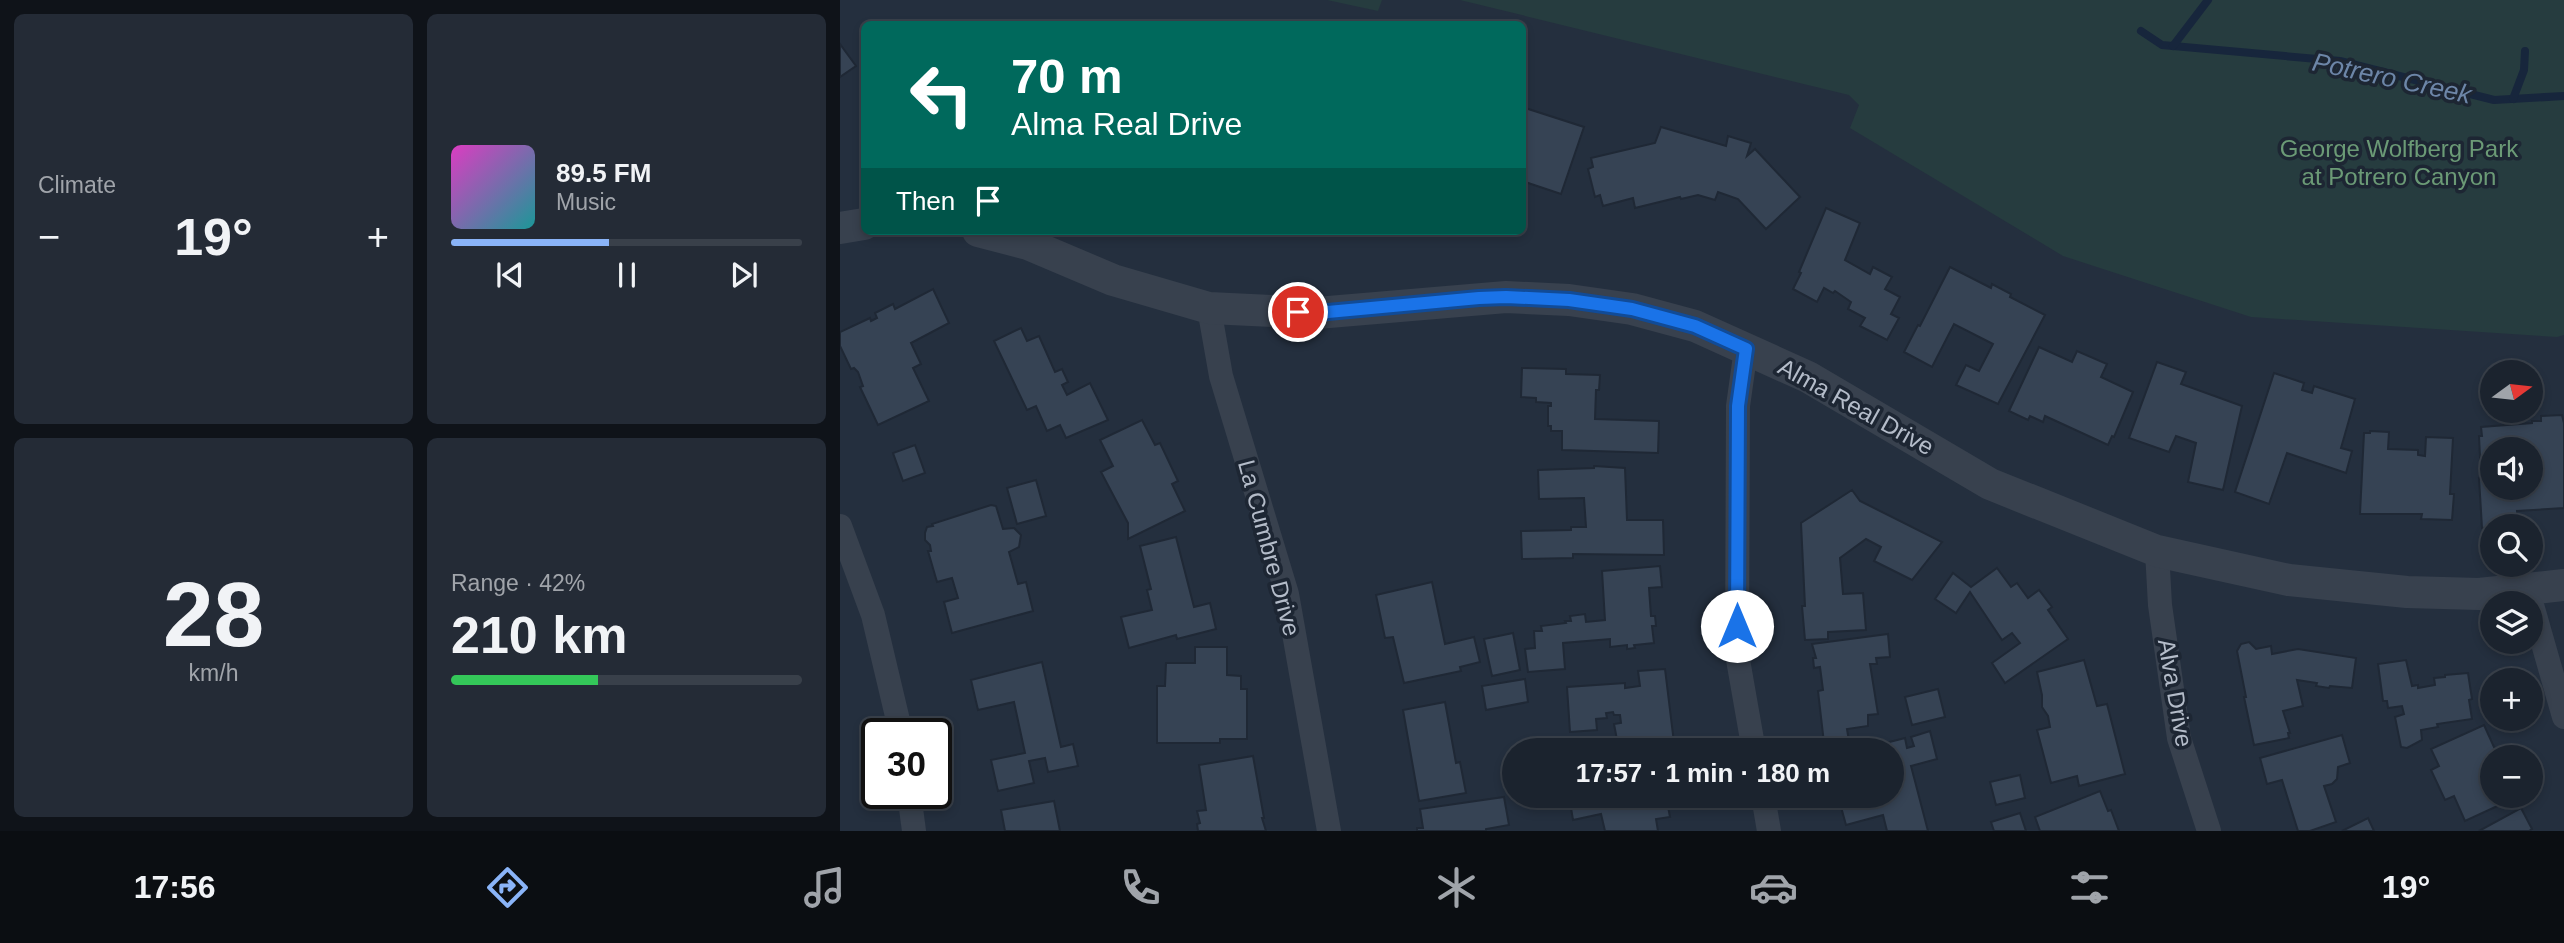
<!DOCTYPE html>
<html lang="en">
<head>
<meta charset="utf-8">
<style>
	body { margin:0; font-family:Arial,sans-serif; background:#242b36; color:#f1f3f6; height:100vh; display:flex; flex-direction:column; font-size:26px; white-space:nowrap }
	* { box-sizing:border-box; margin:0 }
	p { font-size:23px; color:#a0a4aa }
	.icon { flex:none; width:38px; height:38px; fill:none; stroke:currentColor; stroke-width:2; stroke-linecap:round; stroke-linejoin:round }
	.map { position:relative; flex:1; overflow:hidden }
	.drawer { display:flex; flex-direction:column; gap:14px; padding:14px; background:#0f1319; width:840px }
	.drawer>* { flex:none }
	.guide { position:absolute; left:21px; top:21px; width:665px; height:214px; border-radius:10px; box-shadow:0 4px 10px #0003,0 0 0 2px #39404a; background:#00695c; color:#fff; overflow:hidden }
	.needle { width:46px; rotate:75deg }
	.buttons { position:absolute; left:1640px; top:360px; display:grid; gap:14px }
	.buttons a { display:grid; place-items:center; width:63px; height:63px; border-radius:50%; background:#1b232e; box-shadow:0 4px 10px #0003,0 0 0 2px #39404a; font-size:35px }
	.speed { position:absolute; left:21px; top:718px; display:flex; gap:14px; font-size:35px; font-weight:700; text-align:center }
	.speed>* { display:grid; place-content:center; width:91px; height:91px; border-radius:50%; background:#1b232e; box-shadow:0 4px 10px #0003,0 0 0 2px #39404a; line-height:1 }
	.speed .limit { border:4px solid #111; border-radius:10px; background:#fff; color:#111 }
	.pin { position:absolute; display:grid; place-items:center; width:60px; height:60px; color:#fff; margin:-30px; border:4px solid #fff; border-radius:50%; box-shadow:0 2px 7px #0007 }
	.me { position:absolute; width:77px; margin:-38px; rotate:0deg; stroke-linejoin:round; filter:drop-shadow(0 0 5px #0008) }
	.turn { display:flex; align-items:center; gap:24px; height:147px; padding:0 35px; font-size:32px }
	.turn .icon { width:91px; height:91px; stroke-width:2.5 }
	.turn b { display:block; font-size:49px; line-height:60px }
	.then { display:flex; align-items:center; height:66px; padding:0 35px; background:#0003; gap:14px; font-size:26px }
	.big { font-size:52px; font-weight:800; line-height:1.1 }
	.drawer .tile { flex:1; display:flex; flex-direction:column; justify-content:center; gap:10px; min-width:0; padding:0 24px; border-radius:10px; background:#242b36 }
	.drawer .dial { align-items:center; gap:0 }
	.dial b { font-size:91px; line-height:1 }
	.song { display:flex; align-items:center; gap:21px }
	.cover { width:84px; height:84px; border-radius:10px; background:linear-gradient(135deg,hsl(310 70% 55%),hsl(180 70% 35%)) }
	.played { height:7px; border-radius:4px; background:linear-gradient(90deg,#8ab4f8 45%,#39404a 45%) }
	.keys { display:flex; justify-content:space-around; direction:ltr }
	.heat { display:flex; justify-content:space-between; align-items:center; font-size:38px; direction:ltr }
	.charge { height:10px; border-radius:5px; background:linear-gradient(90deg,#34c759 42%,#39404a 0) }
	.drawer .tiles { flex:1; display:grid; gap:14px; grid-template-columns:repeat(2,1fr) }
	.trip { position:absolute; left:662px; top:738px; width:402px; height:70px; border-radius:35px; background:#1b232e; box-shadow:0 4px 10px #0003,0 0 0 2px #39404a; font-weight:800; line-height:70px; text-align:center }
	.tabs { display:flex; height:112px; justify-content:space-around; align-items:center; background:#0b0e12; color:#a0a4aa }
	.tabs .icon { width:49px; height:49px }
	.tabs .selected { color:#8ab4f8 }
	.tabs b { font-size:32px; color:#f1f3f6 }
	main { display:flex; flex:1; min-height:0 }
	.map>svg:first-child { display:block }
	.green { fill:#263c3f }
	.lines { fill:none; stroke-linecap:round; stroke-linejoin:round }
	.stream { stroke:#17263c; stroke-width:8 }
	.building { fill:#364354; stroke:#1f2835; stroke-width:2; fill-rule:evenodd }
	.minor { stroke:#38414e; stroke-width:24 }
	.tertiary { stroke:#38414e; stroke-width:32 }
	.route-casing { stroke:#114b97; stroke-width:18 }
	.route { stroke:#1a73e8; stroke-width:12 }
	.labels { text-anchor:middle; stroke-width:7; stroke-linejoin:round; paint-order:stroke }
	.park-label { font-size:24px; fill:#6b9a76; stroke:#1d2633 }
	.street-label { font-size:24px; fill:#b4bcc9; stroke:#1d2633 }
	.water-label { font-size:26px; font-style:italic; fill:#6d86a8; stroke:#1d2633 }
</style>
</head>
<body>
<main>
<section class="drawer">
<div class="tiles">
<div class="tile"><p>Climate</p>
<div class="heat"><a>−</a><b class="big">19°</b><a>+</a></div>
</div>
<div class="tile">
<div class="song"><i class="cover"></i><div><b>89.5 FM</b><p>Music</p></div></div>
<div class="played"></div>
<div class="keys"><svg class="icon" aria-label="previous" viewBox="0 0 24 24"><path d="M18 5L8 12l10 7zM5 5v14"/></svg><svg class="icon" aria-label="pause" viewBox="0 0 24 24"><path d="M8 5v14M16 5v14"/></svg><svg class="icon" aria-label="next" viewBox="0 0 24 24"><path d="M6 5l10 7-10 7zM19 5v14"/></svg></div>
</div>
<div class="tile dial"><b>28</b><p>km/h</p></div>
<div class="tile"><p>Range · 42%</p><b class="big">210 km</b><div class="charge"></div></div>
</div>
</section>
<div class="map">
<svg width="1724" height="831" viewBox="0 0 1724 831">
	<rect width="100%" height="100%" fill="#242f3e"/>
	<g class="green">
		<polygon points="487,0 542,0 538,11"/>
		<polygon points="620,0 1724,0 1724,335 1717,337 1411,317 1223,256 1010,128 1019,105 1009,95"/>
	</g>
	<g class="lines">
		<g class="stream">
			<polyline points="1301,31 1322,45 1500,61 1654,100 1724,96"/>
			<polyline points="1333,46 1368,0"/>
			<polyline points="1673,99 1684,70 1685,51"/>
		</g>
	</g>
	<g class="building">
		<polygon points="0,44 16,66 0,77"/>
		<polygon points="682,107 744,127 721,194 682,181"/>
		<polygon points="821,127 886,146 888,136 911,143 907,156 915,149 960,197 926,229 898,199 878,192 875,200 858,195 841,199 840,197 795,208 793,198 763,206 760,195 755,197 748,169 753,167 751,158 815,143"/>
		<polygon points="986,208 1020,223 1005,260 1030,274 1033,267 1052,277 1045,289 1060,297 1051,314 1059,318 1047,340 1020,326 1025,318 1008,309 1011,302 995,291 993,293 984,288 977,302 953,289 961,273 959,272"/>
		<polygon points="1110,267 1151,288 1152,284 1171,294 1170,297 1205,315 1158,404 1116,385 1126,365 1139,371 1153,344 1114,324 1092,367 1064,352 1078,325 1080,326"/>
		<polygon points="93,289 109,323 71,343 81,364 73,368 89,401 38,425 20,387 23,386 18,372 14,368 11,369 0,346 0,332 30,318 31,321 37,318 35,313 53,304 55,309"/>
		<polygon points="181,328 187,341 199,336 215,372 222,369 228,382 222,385 227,395 250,383 268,420 226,438 220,425 207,431 196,406 187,410 154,341"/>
		<polygon points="1199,347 1232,362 1237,351 1267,364 1261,377 1293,392 1274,437 1272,436 1268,445 1205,416 1203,422 1190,416 1188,420 1169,411"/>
		<polygon points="1317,362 1346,372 1341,384 1402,406 1383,490 1348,482 1356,443 1336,436 1329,452 1289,438"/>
		<polygon points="682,368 726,369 726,374 760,375 759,390 756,390 755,419 819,421 818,453 722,450 722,431 711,431 711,426 708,426 708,406 711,406 711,403 696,402 696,398 681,397"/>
		<polygon points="1434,373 1464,383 1462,390 1472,393 1474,386 1515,399 1501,448 1512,451 1506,473 1447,453 1429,504 1395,492"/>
		<path d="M 1722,415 L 1724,423 L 1724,508 L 1677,511 L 1678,526 L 1642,528 L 1639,478 L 1641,478 L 1639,436 L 1642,436 L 1641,427 L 1692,423 L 1692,421 L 1701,421 L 1701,416 ZM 1652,450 L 1690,450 L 1690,488 L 1652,488 Z"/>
		<polygon points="302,420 315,445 320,443 338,481 332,484 345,511 288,539 288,523 261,472 273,466 260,440"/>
		<polygon points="1530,431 1549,432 1548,449 1578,450 1578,455 1585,456 1586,437 1613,438 1610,494 1614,494 1612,520 1581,519 1582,514 1520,514 1524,433 1530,433"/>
		<polygon points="75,445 85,473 63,481 53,453"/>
		<polygon points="754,466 785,468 787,520 823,520 824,555 733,554 733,558 682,559 681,531 731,530 731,527 746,527 744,498 699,499 698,470 754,468"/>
		<polygon points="196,480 206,516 177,524 167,488"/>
		<polygon points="1012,490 1020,501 1102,542 1072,580 1034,561 1041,547 1026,539 1000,558 1003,594 1023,593 1026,630 988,632 988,639 965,640 962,606 965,606 961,523"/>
		<polygon points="151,505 156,506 163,529 174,528 181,535 179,547 169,552 178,584 186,582 193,611 112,633 104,602 118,598 112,578 97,582 88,551 91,551 90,545 85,540 85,533 87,527 93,526 92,524"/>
		<polygon points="336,537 354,607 370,603 376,629 337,639 336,635 289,648 281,617 312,610 307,590 311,589 300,546"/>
		<polygon points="820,566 822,587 809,588 811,616 815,616 816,626 812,626 814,643 794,645 795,648 787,649 787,645 770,647 770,639 723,643 725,669 688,672 685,649 695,648 694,631 702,631 701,626 726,623 725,621 731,621 730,616 745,614 746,622 765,620 762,571"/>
		<polygon points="1157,568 1171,587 1177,583 1188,598 1199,590 1212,607 1208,610 1228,639 1165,683 1152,663 1180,643 1172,633 1162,640 1130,592 1116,613 1095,599 1113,573 1131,587"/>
		<polygon points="592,582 605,644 634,637 640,662 620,667 621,671 564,683 553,637 545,638 536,595"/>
		<polygon points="673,633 680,670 652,676 644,639"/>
		<polygon points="1048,634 1050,657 1036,658 1037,664 1030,664 1038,714 1028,715 1028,726 1007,729 1009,741 984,743 978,691 983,690 980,667 974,668 973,658 976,658 972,644"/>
		<polygon points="1409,642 1416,649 1431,646 1432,654 1458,649 1516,658 1512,688 1490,686 1489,688 1476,686 1477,683 1457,680 1463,706 1443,711 1450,733 1448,733 1449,738 1414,745 1404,697 1406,697 1397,651 1401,644"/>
		<polygon points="355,647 387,647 387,675 401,676 401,689 407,689 407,739 380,739 380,743 317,743 317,686 325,686 326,663 355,663"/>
		<polygon points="1244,660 1257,706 1267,704 1285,774 1239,786 1237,776 1211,783 1197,730 1210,727 1208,716 1202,707 1202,695 1197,672"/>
		<polygon points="1566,660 1572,686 1578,685 1578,688 1595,685 1594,678 1605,677 1605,675 1628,673 1632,699 1629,700 1632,719 1597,724 1598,727 1581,730 1582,740 1567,748 1561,747 1555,717 1564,714 1562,706 1548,708 1547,701 1543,701 1538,664"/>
		<polygon points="202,662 221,747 233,744 238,766 208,772 205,758 189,761 194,783 158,791 151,760 185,753 174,702 138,710 131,680"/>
		<polygon points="825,669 835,751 771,751 778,745 774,724 781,723 780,715 774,715 773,712 766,713 767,718 756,719 757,730 730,732 727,687 785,683 785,688 800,686 798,671"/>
		<polygon points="685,679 688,702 646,710 642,686"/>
		<polygon points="1098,689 1105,717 1072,725 1065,697"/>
		<polygon points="605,702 616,763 620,762 626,793 579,801 563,710"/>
		<polygon points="1644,725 1659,758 1652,758 1652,796 1677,797 1625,821 1614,796 1605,800 1591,770 1599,766 1591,749"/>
		<polygon points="1090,731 1097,759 1071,766 1088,831 1047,831 1043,815 1006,825 998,796 1052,796 1052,751 1027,751 1026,748 1065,738 1067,748 1074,746 1071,737"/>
		<polygon points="1502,735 1510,763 1498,767 1497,779 1492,784 1484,786 1496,822 1470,831 1458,831 1442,780 1427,784 1420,758"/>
		<polygon points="413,756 424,818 422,818 426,831 358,831 357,824 360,823 357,811 366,810 359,765"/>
		<polygon points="1180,775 1185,798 1156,805 1150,782"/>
		<polygon points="1260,791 1268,811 1271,810 1279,831 1200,831 1195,817"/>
		<polygon points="729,796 826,796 830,817 816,819 818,831 765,831 761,814 733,820"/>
		<polygon points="664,797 669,825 646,829 646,831 577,831 577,828 583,828 580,809"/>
		<polygon points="214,801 220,831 165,831 161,810"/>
		<polygon points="1681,808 1692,829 1689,831 1639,831"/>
		<polygon points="1180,813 1186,831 1154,831 1151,822"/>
		<polygon points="1528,818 1534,831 1502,831"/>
	</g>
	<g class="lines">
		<g class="minor">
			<polyline points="369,308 381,376 447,594 489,831"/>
			<polyline points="906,349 898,406 897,654 914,751"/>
			<polyline points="0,526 33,615 61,733"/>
			<polyline points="1317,551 1320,605 1339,738 1369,831"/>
			<polyline points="1688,591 1724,717"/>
			<polyline points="69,793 74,831"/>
			<polyline points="923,796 929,831"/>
		</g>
		<g class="tertiary">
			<polyline points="0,228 24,224"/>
			<polyline points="138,231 188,244 273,280 369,308 477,313 666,297 729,300 792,309 855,326 968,377 1150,484 1317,551 1449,580 1567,592 1639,594 1724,585"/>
		</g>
	</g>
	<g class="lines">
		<g class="route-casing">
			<polyline id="route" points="458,312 477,313 639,298 666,297 729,300 792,309 855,326 906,349 898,406 897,626"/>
		</g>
		<use href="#route" class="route"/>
	</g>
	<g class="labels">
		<g class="park-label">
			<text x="1559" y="157">George Wolfberg Park<tspan x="1559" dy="28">at Potrero Canyon</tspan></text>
		</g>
		<g class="street-label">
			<text transform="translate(1016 407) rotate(29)" y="8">Alma Real Drive</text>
			<text transform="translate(429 548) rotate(75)" y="8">La Cumbre Drive</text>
			<text transform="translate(1335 693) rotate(80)" y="8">Alva Drive</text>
		</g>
		<g class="water-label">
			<text transform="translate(1552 78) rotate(12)" y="9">Potrero Creek</text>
		</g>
	</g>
</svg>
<div class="buttons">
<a><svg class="needle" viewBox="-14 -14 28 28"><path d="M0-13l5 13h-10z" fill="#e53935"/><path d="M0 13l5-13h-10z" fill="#a0a4aa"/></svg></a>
<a><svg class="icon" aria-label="sound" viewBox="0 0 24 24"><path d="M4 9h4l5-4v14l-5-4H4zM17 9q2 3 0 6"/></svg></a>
<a><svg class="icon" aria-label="search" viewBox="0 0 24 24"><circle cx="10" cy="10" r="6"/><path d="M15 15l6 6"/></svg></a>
<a><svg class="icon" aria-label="layers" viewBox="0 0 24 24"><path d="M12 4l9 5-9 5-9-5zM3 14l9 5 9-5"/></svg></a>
<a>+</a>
<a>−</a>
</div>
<div class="speed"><div class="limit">30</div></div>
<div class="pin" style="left:458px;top:312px;background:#d93025"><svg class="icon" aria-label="arrive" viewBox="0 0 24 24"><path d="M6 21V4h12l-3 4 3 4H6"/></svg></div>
<svg class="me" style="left:897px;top:626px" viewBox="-20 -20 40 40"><circle r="19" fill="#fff"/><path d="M0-13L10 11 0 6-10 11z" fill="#1a73e8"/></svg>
<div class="trip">17:57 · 1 min · 180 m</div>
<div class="guide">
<div class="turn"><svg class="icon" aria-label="left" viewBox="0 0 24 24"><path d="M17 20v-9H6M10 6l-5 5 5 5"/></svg><div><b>70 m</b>Alma Real Drive</div></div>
<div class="then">Then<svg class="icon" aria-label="arrive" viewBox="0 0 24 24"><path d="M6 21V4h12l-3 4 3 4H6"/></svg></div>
</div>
</div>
</main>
<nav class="tabs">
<b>17:56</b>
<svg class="icon selected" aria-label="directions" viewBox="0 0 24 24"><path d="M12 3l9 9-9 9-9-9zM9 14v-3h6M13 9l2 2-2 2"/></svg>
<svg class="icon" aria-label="music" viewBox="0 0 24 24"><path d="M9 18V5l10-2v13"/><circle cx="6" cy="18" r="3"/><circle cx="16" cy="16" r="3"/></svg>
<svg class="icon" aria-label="phone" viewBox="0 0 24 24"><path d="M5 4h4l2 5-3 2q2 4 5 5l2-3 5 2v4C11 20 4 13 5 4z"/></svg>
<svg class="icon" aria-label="climate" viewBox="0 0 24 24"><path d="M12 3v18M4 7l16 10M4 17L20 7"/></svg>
<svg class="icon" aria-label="car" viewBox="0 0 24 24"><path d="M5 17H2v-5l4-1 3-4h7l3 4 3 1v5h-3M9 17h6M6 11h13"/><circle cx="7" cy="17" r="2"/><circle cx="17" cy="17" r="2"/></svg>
<svg class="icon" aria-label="filters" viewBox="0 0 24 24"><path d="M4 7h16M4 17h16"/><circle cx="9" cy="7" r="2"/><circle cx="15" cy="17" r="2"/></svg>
<b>19°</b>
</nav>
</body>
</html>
